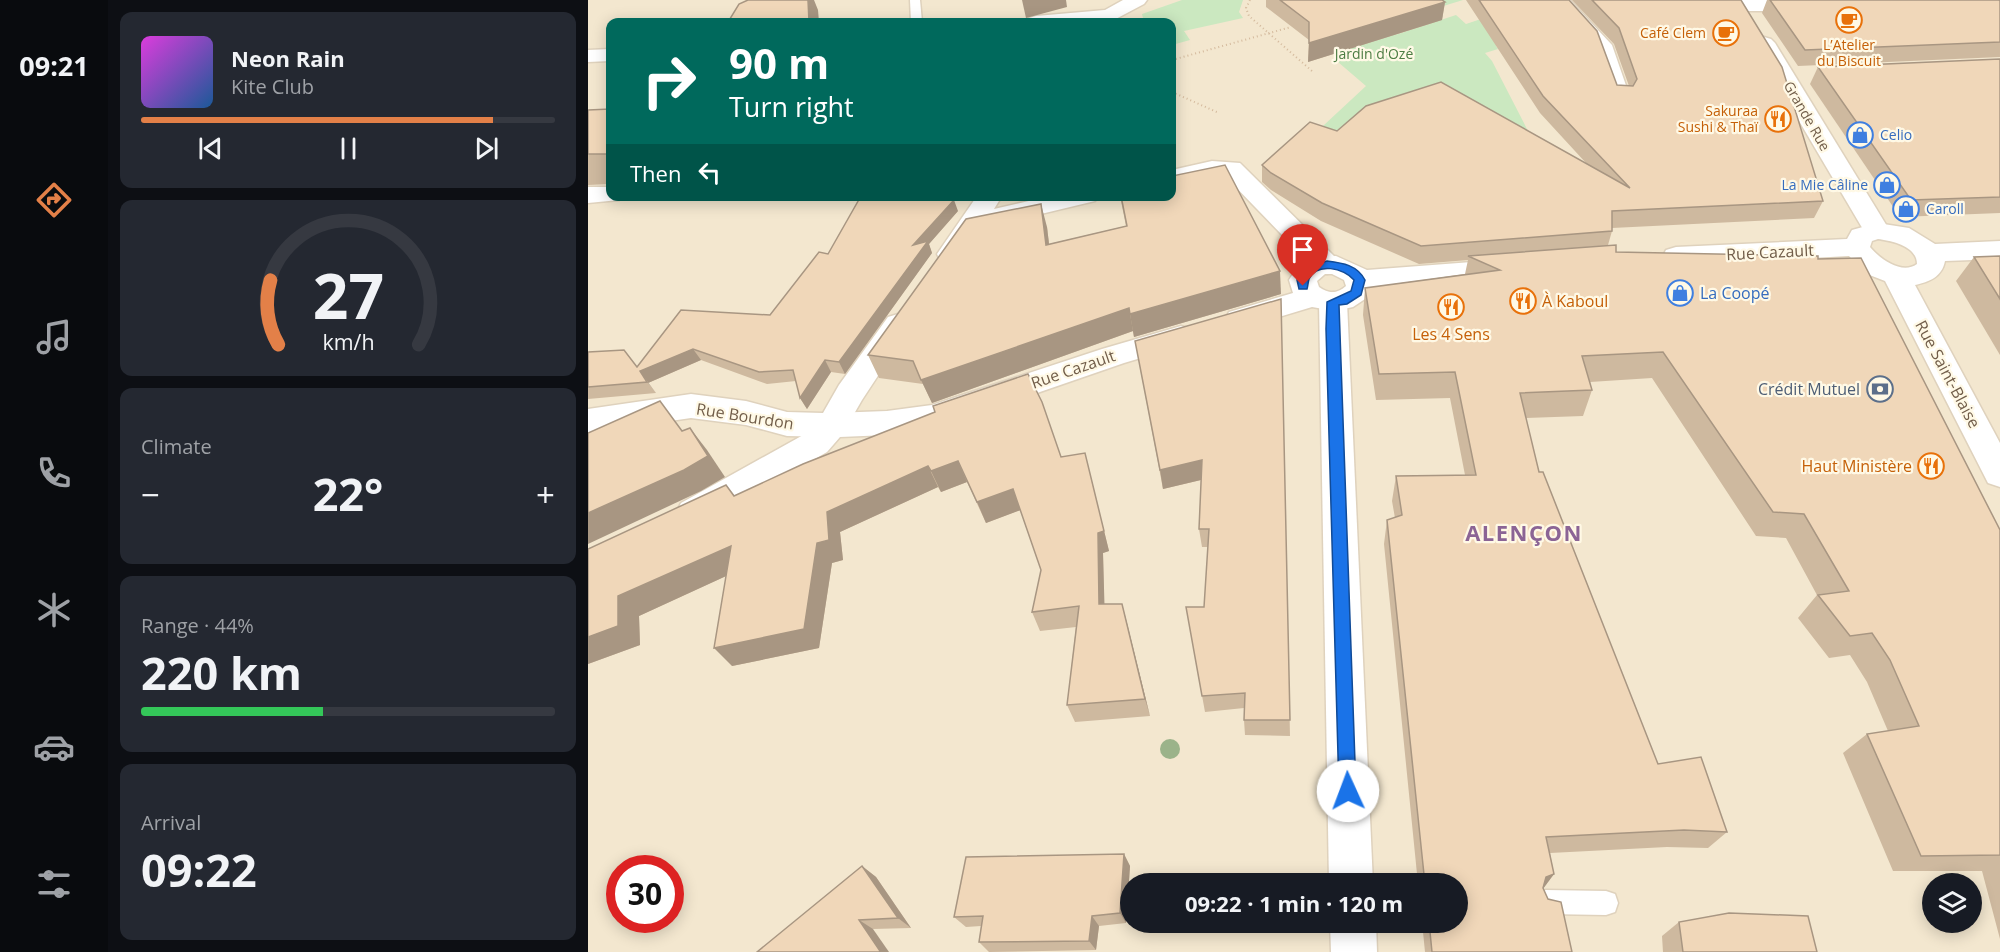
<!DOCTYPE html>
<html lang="en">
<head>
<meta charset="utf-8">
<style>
	body { margin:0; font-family:"Open Sans",sans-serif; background:#242831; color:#f1f3f6; height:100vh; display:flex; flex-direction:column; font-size:22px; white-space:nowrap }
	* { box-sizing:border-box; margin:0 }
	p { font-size:20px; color:#9ea1a6 }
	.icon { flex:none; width:33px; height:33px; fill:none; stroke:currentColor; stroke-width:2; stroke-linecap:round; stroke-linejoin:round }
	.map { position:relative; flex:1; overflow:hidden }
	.drawer { display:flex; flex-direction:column; gap:12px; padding:12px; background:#0d0f14; width:480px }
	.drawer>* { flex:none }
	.top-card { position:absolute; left:18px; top:18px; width:570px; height:183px; border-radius:12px; box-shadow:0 3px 15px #0003; background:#00695c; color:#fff; overflow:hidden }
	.fabs { position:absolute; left:1334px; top:873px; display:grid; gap:12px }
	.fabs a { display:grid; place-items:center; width:60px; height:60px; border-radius:50%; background:#171b24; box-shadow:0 3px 15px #0003; font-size:30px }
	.speed { position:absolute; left:18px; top:855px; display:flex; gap:12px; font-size:30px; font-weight:700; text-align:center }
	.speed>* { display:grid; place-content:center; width:78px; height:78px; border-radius:50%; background:#171b24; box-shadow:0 3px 15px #0003; line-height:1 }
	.speed .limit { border:9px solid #d22; background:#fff; color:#111 }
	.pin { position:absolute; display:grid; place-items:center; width:51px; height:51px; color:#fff; margin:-62px -26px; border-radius:50% 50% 50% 0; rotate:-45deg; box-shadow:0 0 6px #0007 }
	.pin .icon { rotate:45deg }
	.me { position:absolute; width:66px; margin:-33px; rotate:358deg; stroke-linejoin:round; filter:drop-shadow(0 0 4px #0008) }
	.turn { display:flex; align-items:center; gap:21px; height:126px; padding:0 24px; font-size:27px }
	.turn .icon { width:78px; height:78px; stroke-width:2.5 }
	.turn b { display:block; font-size:42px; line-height:51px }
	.then { display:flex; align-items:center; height:57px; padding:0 24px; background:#0003; gap:12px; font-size:22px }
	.big { font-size:45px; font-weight:700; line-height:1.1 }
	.drawer .card { flex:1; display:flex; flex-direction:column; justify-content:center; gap:9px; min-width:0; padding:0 21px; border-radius:12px; background:#242831 }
	.drawer .dial { align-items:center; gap:0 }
	.dial svg { height:156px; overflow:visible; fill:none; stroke:#363941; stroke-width:7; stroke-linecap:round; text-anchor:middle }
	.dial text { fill:#f1f3f6; stroke:none }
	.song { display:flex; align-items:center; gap:18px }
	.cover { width:72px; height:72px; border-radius:9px; background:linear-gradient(135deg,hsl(300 70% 55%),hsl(210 70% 35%)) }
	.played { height:6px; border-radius:3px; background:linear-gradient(90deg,#e38048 85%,#363941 85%) }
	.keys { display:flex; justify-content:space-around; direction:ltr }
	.heat { display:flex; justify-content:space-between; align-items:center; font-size:33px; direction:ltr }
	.charge { height:9px; border-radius:4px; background:linear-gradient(90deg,#34c759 44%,#363941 0) }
	.trip { position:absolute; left:532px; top:873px; width:348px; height:60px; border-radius:30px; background:#171b24; box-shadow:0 3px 15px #0003; font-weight:700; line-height:60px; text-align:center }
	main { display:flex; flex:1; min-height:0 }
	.tab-bar { display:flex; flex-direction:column; width:108px; justify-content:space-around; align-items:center; background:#090b0e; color:#9ea1a6 }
	.tab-bar .icon { width:42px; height:42px }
	.tab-bar .on { color:#e38048 }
	.tab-bar b { font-size:27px; color:#f1f3f6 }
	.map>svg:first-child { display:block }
	.residential { fill:#f3e7cf; fill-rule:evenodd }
	.green { fill:#cbe8c0 }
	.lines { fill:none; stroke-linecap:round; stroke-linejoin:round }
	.service-casing { stroke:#dfd2bd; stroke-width:3 }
	.pedestrian-casing { stroke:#dfd2bd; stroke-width:3 }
	.minor-casing { stroke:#dfd2bd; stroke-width:3 }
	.tertiary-casing { stroke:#dfd2bd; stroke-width:3 }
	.path { stroke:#d4ba9d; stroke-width:2; stroke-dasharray:1 3; stroke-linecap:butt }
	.service { fill:#fff; fill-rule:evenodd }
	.pedestrian { fill:#fff; fill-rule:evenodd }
	.minor { fill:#fff; fill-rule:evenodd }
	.tertiary { fill:#fff; fill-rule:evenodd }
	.tree { fill:#9bb38a }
	.wall { fill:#ceb99f }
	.shaded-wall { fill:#a89682 }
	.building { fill:#f0d7b9; stroke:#a89682; stroke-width:1.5 }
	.route { fill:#1a73e8; stroke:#114b97; stroke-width:1.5 }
	.labels { text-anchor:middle; stroke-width:4.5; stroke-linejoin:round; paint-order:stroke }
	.far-food-label { font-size:14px; fill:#c56008; stroke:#fff9e6; text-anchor:end }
	.far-park-label { font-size:14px; fill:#4d7d43; stroke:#fff9e6 }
	.far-street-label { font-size:14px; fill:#715d49; stroke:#fff9e6 }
	.far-shop-label { font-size:14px; fill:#366cbe; stroke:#fff9e6; text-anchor:start }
	.street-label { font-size:16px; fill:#715d49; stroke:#fff9e6 }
	.shop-label { font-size:16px; fill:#366cbe; stroke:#fff9e6; text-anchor:start }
	.food-label { font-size:16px; fill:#c56008; stroke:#fff9e6; text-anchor:start }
	.service-label { font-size:16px; fill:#4e5e75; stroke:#fff9e6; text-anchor:end }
	.district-label { font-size:22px; font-weight:bold; letter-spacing:1.5px; fill:#8b6495; stroke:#fff9e6 }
</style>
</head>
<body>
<main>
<nav class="tab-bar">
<b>09:21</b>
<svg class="icon on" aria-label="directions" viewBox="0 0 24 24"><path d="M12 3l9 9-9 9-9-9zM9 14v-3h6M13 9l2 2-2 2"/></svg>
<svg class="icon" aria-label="music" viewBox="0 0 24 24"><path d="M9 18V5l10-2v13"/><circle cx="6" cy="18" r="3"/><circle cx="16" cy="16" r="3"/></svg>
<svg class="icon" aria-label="phone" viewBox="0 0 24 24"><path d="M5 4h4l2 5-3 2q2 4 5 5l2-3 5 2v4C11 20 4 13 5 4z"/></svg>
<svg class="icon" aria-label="climate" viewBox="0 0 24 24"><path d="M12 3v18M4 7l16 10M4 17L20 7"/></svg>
<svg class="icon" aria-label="car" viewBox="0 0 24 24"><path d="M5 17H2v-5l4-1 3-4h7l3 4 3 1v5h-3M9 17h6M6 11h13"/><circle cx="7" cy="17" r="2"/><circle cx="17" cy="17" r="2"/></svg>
<svg class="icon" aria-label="filters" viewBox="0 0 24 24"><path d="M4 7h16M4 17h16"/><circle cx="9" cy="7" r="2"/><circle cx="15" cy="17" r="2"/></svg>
</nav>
<section class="drawer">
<div class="card">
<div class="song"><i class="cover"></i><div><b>Neon Rain</b><p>Kite Club</p></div></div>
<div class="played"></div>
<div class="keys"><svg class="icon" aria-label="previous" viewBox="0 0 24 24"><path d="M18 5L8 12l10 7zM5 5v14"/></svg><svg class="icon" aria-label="pause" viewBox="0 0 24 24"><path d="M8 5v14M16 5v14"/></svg><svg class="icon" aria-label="next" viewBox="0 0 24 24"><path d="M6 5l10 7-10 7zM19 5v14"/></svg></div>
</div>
<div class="card dial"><svg viewBox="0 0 100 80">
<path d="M14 69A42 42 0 1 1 86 69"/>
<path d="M14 69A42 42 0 0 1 10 36" stroke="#e38048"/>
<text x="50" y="56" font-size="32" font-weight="700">27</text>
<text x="50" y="72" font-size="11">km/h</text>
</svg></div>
<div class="card"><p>Climate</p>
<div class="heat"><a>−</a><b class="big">22°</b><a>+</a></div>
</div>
<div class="card"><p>Range · 44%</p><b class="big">220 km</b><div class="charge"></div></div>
<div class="card"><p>Arrival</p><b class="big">09:22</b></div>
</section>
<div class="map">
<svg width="1412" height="952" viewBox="0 0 1412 952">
	<rect width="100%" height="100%" fill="#fbf5e1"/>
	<path class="residential" d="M 0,0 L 1412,0 L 1412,952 L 0,952 ZM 22,22 L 584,22 L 584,196 L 22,196 ZM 32,868 L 82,868 L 82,920 L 32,920 ZM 543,884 L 870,884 L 870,922 L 543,922 ZM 1344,884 L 1383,884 L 1383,922 L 1344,922 Z"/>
	<g class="green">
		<polygon points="594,0 655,0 651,12 655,18 596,31 602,40 584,45 584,22 556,22 554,14"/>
		<polygon points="690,0 875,0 839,11 807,35 868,15 878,24 899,17 959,36 908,46 910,49 897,53 904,61 940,131 763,142 722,138 778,86 750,62 757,59 750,53 757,50"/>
	</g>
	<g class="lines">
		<g class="service-casing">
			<g id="service">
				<polygon points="322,0 332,0 334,22 323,22"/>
				<polygon points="958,890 1018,891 1027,894 1030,903 1027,912 1018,915 958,914 949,911 946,902 949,893"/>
			</g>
		</g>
		<g class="pedestrian-casing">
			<polygon id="pedestrian" points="965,0 982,0 1024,45 1042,97 1040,101 1026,101 1007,46"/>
		</g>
		<g class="minor-casing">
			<g id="minor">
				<polygon points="535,0 559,0 556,4 522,22 438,22 441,18 448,16 517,10"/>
				<polygon points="1149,0 1225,0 1231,5 1228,9 1221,11 1153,11 1146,9 1143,5"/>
				<polygon points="1176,37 1183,39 1187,43 1302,231 1298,237 1289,239 1280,237 1276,231 1165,43 1169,39"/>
				<polygon points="22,49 22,61 0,62 0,50"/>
				<polygon points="624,161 652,163 749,259 753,265 749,271 739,274 729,271 636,175 624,175 584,184 584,170"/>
				<polygon points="0,187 22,187 22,196 34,196 31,200 0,203"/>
				<polygon points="389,196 414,196 406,209 462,196 510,196 507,201 411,224 402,222 400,218 372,260 362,263 352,260 349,254"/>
				<polygon points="745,292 755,295 759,302 785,884 741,884 731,302 735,295"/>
				<polygon points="310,314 320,317 324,324 274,400 255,433 244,437 199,436 158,425 103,418 0,433 0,409 103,394 158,401 199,412 235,413 251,385 300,317"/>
				<polygon points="742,922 788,922 789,952 743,952"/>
			</g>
		</g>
		<g class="tertiary-casing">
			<g id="tertiary">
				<path d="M 1289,223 L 1321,228 L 1347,244 L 1412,241 L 1412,259 L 1357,261 C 1354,277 1341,282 1327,285 L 1412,443 L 1412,487 L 1400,483 L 1297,281 L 1279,274 L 1261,256 L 1088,265 L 1078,262 L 1075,256 L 1078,250 L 1088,247 L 1259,239 L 1264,230 ZM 1290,239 C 1304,241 1329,246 1329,264 C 1314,275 1292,259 1282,247 L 1284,241 Z"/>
				<path d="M 748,256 L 779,270 L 923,259 L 933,262 L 937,268 L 933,274 L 923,277 L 785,288 L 777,299 L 765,307 L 747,311 L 724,307 L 651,329 L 641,326 L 637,319 L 641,312 L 705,293 L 701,280 C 712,262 727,257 748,256 ZM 744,274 L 756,280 L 758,286 C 749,294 741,294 731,287 L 729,281 L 737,274 Z"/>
				<polygon points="593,326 603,329 608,336 603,343 536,363 345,429 299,435 252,437 239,452 117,523 105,527 93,523 88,513 93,503 217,434 233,417 244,413 299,411 344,405 514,349"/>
			</g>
		</g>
		<g class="path">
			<polyline points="662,0 658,8 661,16 724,71"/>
			<polyline points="584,60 703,27"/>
			<polyline points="584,92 631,113"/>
		</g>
		<use href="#service" class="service"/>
		<use href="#pedestrian" class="pedestrian"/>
		<use href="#minor" class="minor"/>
		<use href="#tertiary" class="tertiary"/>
	</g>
	<circle class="tree" cx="582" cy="749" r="10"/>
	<g class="wall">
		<polygon points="678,0 854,0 857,2 854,20 720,62 721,40 678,7"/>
		<polygon points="878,0 981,0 1029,85 1041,86 1026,44 984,0 1153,0 1235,201 1226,218 1024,228 1024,231 1020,245 1028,252 1230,259 1412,530 1412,939 1394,871 1305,871 1255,753 1279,734 1300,731 1279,682 1262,655 1241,658 1210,618 1229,595 1198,538 1168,536 1064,378 1002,382 1004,390 995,416 938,418 951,472 1070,764 1139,832 1120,848 1079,847 962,853 966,874 955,888 984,952 837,952 834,922 870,922 870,884 830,884 796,544 799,520 807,518 804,501 808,476 877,475 862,398 788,400 775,315 777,288 877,274 880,260 831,264 733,221 683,190 674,182 674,165 998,163 952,113"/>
		<polygon points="1179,0 1412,0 1411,0 1412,1 1412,57 1210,66 1174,13"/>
		<polygon points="1412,59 1412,213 1312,217 1222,84 1230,67"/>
		<polygon points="22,109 22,184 0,185 0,110"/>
		<polygon points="532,196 584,196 693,294 546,337 545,331 344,403 335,384 291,378 280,355 459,227 461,244 538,226"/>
		<polygon points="370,211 341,244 344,253 257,374 243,372 219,409 212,398 208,381 179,384 113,360 60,383 68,393 0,399 0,352 49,367 182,315 240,254"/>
		<polygon points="1412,256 1412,355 1368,281 1386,257"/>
		<polygon points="693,299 702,736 657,735 656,720 656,708 617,712 598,607 616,607 620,547 614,547 611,529 613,480 575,489 547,341"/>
		<polygon points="473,457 502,474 521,551 515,553 516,604 534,604 562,716 487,722 479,705 488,627 452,631 444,612 453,570 432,510 398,523 379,482 353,492 350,487 252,532 255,560 244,563 231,648 144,666 138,576 51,616 52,645 0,664 138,485 147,496 215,464"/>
		<polygon points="536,854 542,866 538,923 511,926 508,950 401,952 391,942 393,926 378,927 366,917"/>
		<polygon points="274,866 288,877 323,928 285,929 169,952"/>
		<polygon points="1091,922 1229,952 1075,952 1074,936"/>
	</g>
	<g class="shaded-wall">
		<polygon points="220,0 226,0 230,10 231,22 221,22"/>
		<polygon points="434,0 478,0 479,7 438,18"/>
		<polygon points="857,2 854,20 720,62 721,43"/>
		<polygon points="366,200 370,211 341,244 344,253 257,374 251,362 325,245"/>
		<polygon points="453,204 459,227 464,269 458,245"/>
		<polygon points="692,271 693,294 546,337 542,314"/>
		<polygon points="541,308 545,331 344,403 333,380"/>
		<polygon points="105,349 113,360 60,383 68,393 36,350 52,371"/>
		<polygon points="237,360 243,372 219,409 212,398"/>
		<polygon points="102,428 119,450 137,477 113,491 0,544 0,513"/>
		<polygon points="497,453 521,551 515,553 517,623 511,604"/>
		<polygon points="614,460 617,479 575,489 572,470"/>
		<polygon points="370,461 379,482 353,492 343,471"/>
		<polygon points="340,466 350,487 252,532 255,560 244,563 231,648 144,666 126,648 229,543 239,512"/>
		<polygon points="425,489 433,510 398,523 389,502"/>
		<polygon points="143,546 160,566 51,616 52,645 0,664 0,637 30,596"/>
		<polygon points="534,604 539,623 562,716 557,699"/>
		<polygon points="536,854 542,866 538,923 532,913"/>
		<polygon points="274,866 288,877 323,928 310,918"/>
		<polygon points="966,874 955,889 958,877"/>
		<polygon points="504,916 511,926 508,950 501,941"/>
		<polygon points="271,920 285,929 301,952 291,952"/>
	</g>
	<g class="building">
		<polygon points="160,0 220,0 221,22 140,22 151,4"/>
		<polygon points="692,0 854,0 857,2 721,43 721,22"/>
		<polygon points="891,0 981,0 1009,31 1029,85 1045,86 1049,79 1031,28 1004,0 1153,0 1194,67 1235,201 1024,211 1024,231 833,246 734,203 683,173 674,165 722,122 749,131 778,106 853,82 1042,188 955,96"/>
		<polygon points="1182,0 1411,0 1412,1 1412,42 1217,50"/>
		<polygon points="1412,59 1412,197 1323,200 1230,67"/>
		<polygon points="22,109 22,154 0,154 0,110"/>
		<polygon points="637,165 692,271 542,314 541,308 333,380 325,361 280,355 378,219 453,204 458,245 539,226 533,196 584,196 584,176"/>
		<polygon points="273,196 339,196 366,200 325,245 340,241 251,362 237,360 212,398 205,370 171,372 105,349 52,371 59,382 0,387 0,352 36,350 49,367 93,310 182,315 231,252 240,254"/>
		<polygon points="1028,245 1028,252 1230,256 1230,259 1273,258 1412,530 1412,855 1333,856 1279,734 1331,726 1302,660 1284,633 1262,636 1230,595 1261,591 1216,514 1185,512 1075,352 994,356 1004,390 932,393 951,472 955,472 1070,764 1113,757 1139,832 1096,830 958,837 966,874 958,877 955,888 960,899 973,902 984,952 844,952 841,922 870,922 870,884 837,884 799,520 814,515 808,476 888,475 867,372 791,374 777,288 912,270 880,256"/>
		<polygon points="1412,256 1412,299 1386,257"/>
		<polygon points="693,299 702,720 656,720 657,693 614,696 598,607 616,607 621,529 611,529 614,460 572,470 547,341"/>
		<polygon points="440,374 454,402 473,457 497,453 516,531 510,533 511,604 534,604 557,699 479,705 491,606 444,612 453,570 425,489 389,502 370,461 343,471 340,466 239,512 241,540 229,543 216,629 126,648 143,546 30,596 30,626 0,637 0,549 138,485 146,496 215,464 347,412 345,406"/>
		<polygon points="72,401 94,431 102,428 120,456 96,470 0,513 0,433"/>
		<polygon points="536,854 532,913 504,916 501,941 391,942 395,916 366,917 378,857"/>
		<polygon points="274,866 310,918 271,920 292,951 291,952 169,952"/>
		<polygon points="1141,913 1220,916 1229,952 1095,952 1091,922"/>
	</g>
	<path class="route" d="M 739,261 C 755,263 769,265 777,280 L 773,295 L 759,304 L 751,305 L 768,791 L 766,797 L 760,800 L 754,797 L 751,791 L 738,329 L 739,302 L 763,291 L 766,280 C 756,268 729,262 721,279 C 720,282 720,286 719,289 L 711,289 L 709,280 L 719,267 Z"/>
	<defs>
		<g id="cafe-ring" transform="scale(1.35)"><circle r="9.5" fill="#fff9e6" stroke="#e8710a" stroke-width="1.5"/><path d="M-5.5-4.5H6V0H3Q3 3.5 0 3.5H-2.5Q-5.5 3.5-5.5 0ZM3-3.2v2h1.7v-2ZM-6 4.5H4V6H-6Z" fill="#e8710a"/></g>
		<g id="restaurant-ring" transform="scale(1.35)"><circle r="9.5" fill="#fff9e6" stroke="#e8710a" stroke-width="1.5"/><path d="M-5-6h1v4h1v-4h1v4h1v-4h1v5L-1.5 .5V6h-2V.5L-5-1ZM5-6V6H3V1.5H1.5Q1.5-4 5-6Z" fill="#e8710a"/></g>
		<g id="shop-ring" transform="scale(1.35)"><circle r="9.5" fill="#fff9e6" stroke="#3f7fe0" stroke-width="1.5"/><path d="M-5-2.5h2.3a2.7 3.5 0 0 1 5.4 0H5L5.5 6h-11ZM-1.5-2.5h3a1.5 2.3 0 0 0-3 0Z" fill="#3f7fe0"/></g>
		<g id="bank-ring" transform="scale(1.35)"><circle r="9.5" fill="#fff9e6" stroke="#5c6f8a" stroke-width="1.5"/><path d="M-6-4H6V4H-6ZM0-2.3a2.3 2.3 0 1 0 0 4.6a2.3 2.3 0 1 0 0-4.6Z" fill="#5c6f8a"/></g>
	</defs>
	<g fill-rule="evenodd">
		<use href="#cafe-ring" x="1261" y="20"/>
		<use href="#cafe-ring" x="1138" y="33"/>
		<use href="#restaurant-ring" x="1190" y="119"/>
		<use href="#shop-ring" x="1272" y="135"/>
		<use href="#shop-ring" x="1299" y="185"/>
		<use href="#shop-ring" x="1318" y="209"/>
		<use href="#shop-ring" x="1092" y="293"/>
		<use href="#restaurant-ring" x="935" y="301"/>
		<use href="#restaurant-ring" x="863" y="307"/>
		<use href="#bank-ring" x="1292" y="389"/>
		<use href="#restaurant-ring" x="1343" y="466"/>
	</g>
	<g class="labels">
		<g class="far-food-label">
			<text x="1118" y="38">Café Clem</text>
			<text x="1261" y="50" text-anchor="middle">L’Atelier<tspan x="1261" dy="16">du Biscuit</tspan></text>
			<text x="1170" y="116">Sakuraa<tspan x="1170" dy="16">Sushi &amp; Thaï</tspan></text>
		</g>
		<g class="far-park-label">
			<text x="786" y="59">Jardin d'Ozé</text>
		</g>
		<g class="far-street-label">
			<text transform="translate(1219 116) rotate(60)" y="5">Grande Rue</text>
		</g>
		<g class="far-shop-label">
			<text x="1292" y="140">Celio</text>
			<text x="1280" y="190" text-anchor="end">La Mie Câline</text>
			<text x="1338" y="214">Caroll</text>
		</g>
		<g class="street-label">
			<text transform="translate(1182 252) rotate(-3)" y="6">Rue Cazault</text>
			<text transform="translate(485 369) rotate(-19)" y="6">Rue Cazault</text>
			<text transform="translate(1360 374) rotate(62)" y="6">Rue Saint-Blaise</text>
			<text transform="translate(157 416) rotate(9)" y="6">Rue Bourdon</text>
		</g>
		<g class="shop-label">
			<text x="1112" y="299">La Coopé</text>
		</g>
		<g class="food-label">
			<text x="954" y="307">À Kaboul</text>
			<text x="863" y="340" text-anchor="middle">Les 4 Sens</text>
			<text x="1324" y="472" text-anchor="end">Haut Ministère</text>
		</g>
		<g class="service-label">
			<text x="1272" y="395">Crédit Mutuel</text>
		</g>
		<g class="district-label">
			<text x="936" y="541">ALENÇON</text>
		</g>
	</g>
</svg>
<div class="fabs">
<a><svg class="icon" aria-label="layers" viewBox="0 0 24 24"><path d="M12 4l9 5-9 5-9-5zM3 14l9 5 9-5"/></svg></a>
</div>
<div class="speed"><div class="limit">30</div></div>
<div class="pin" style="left:715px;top:286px;background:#d93025"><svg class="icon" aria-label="arrive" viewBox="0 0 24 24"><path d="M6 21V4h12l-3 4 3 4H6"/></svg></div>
<svg class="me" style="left:760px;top:791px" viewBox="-20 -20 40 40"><circle r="19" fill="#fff"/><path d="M0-13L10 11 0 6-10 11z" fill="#1a73e8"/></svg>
<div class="trip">09:22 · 1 min · 120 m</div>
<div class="top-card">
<div class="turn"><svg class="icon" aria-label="right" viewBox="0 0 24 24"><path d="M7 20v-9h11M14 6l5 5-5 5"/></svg><div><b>90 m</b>Turn right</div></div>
<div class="then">Then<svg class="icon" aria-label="left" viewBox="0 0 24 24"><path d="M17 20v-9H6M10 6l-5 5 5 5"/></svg></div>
</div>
</div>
</main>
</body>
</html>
